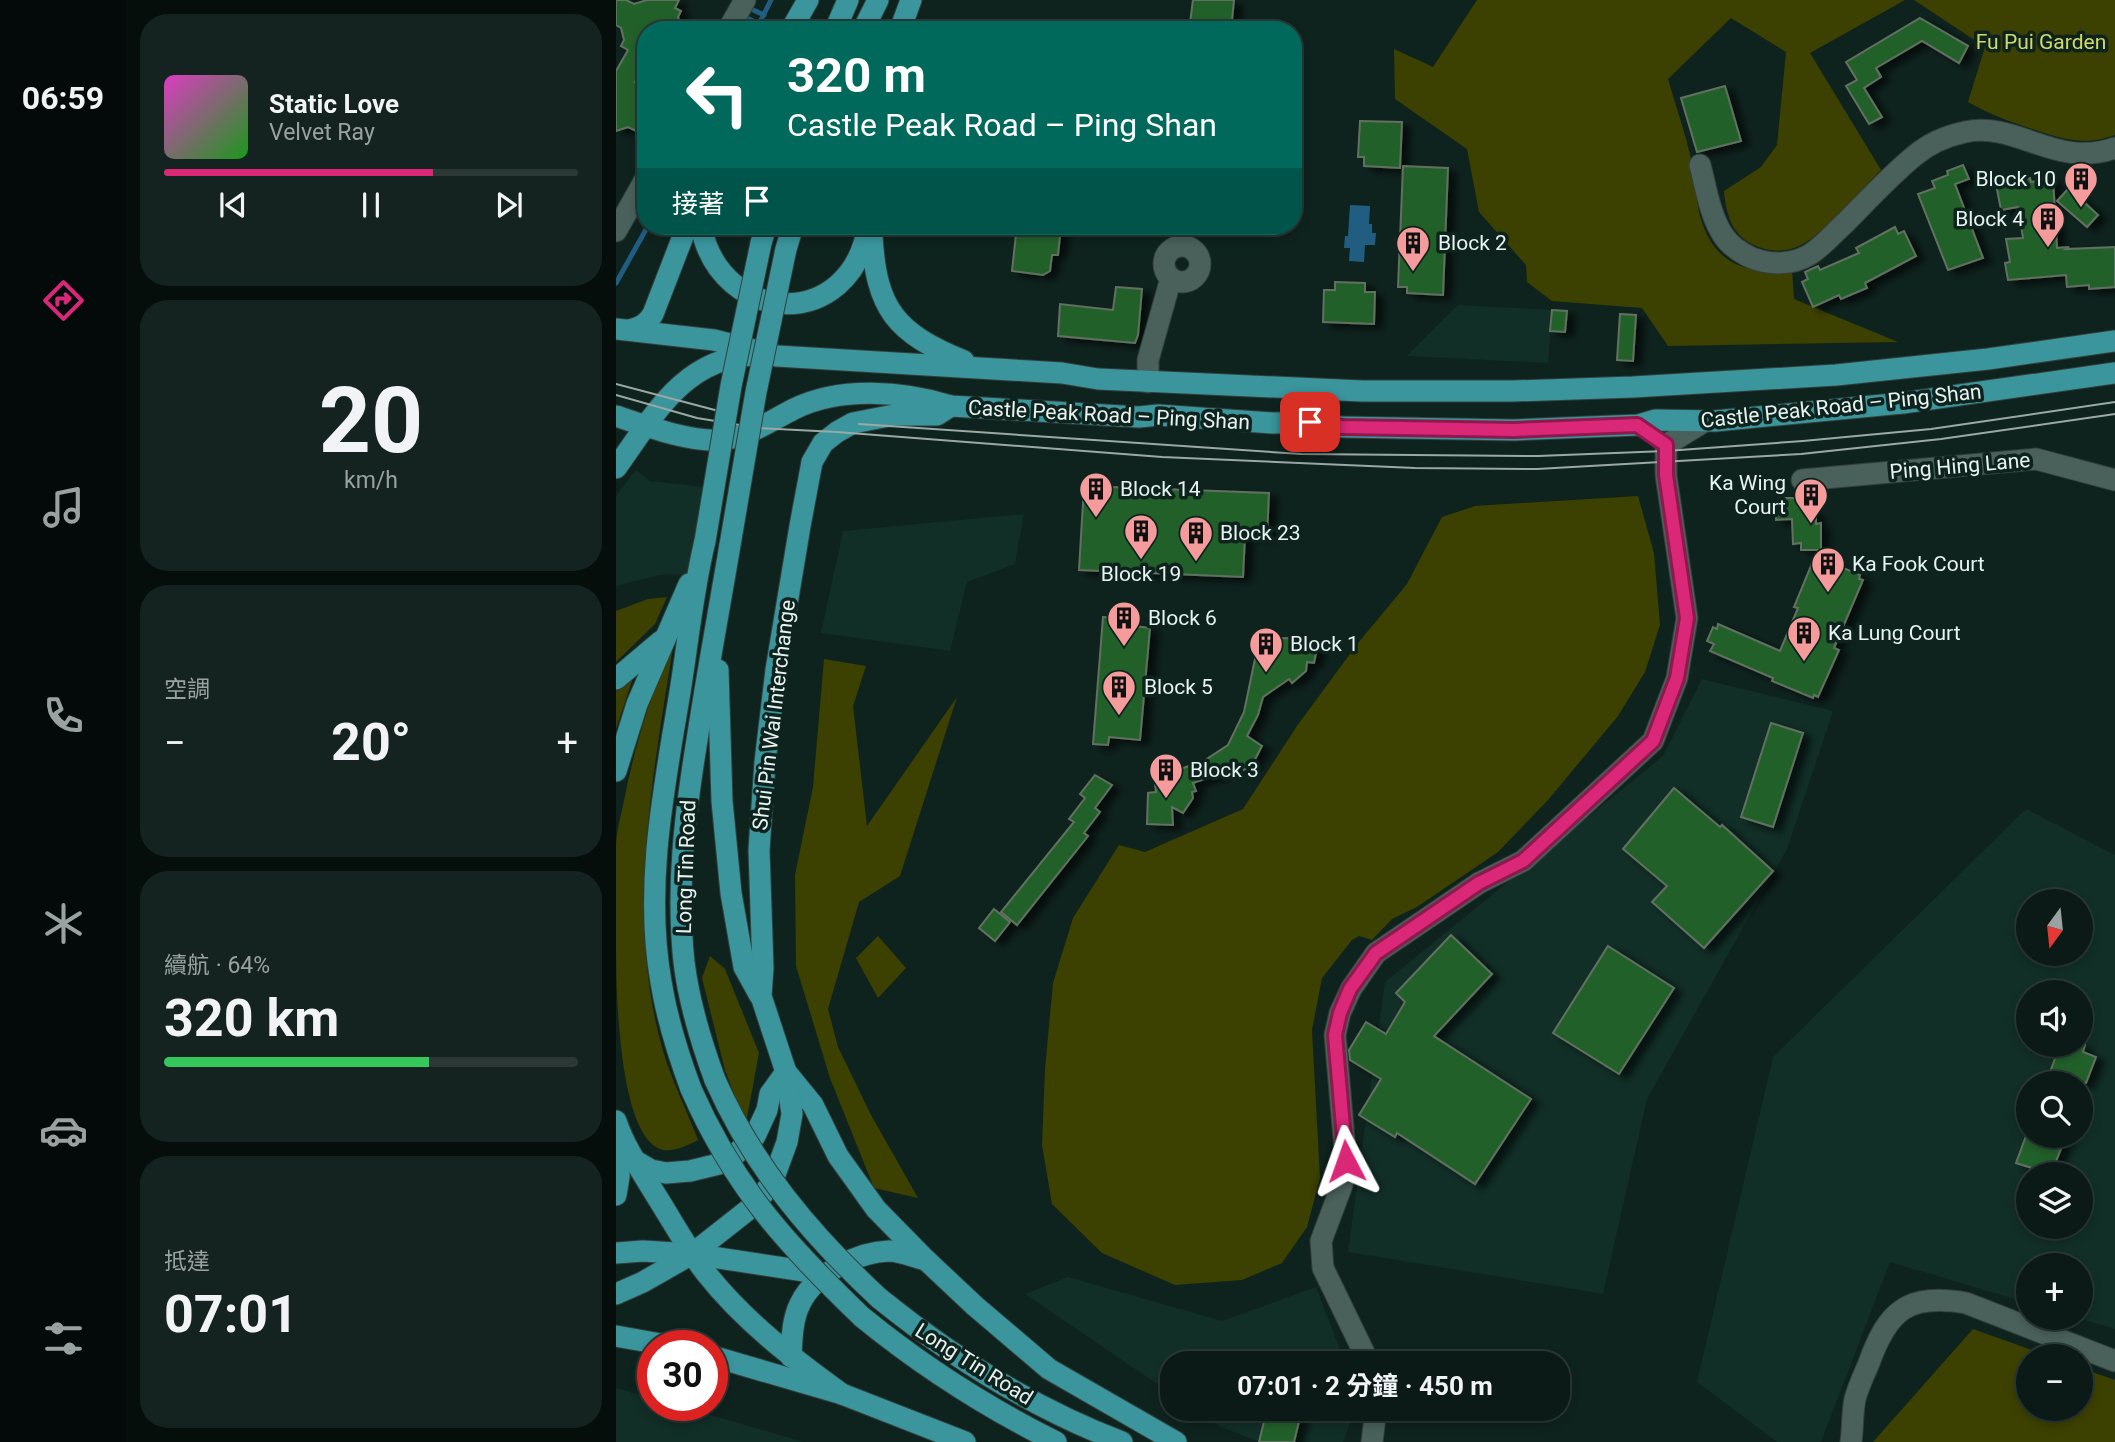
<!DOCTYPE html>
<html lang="zh-TW">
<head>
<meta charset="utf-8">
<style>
	body { margin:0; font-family:Roboto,"Noto Sans TC",sans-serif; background:#14231f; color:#f1f3f6; height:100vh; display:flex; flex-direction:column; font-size:26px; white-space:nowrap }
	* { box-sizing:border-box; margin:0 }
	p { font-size:23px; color:#9aa1a1 }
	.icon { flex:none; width:38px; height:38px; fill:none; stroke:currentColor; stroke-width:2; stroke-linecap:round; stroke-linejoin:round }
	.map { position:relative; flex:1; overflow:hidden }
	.sheet { display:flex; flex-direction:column; gap:14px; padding:14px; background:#060e0c; width:490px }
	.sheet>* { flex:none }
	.hud { position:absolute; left:21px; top:21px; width:665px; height:214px; border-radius:28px; box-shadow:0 4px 10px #0003,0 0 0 2px #2b3835; background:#00695c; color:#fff; overflow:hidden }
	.needle { width:46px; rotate:195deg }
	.controls { position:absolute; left:1400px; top:889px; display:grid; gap:14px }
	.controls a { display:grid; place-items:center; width:77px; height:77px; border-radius:50%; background:#0b1a16; box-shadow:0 4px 10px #0003,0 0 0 2px #2b3835; font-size:35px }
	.speed { position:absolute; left:21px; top:1330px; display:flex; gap:14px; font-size:35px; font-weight:700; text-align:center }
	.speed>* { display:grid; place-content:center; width:91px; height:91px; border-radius:50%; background:#0b1a16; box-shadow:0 4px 10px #0003,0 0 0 2px #2b3835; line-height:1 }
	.speed .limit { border:10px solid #d22; background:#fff; color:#111 }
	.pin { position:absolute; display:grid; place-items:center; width:60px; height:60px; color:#fff; margin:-30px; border-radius:14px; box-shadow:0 4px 10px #0006 }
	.me { position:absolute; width:77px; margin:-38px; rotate:356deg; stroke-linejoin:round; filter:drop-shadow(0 0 5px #0008) }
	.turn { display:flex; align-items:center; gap:24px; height:147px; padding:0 35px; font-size:32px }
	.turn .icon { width:91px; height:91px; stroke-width:2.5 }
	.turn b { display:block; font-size:49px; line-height:60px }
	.then { display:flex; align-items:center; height:66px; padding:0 35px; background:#0003; gap:14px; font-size:26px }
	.big { font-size:52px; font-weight:700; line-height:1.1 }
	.sheet .card { flex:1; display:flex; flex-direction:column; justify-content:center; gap:10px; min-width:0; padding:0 24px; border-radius:28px; background:#14231f }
	.sheet .dial { align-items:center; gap:0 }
	.dial b { font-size:91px; line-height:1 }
	.song { display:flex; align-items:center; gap:21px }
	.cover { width:84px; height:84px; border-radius:10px; background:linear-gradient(135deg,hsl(310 70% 55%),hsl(120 70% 35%)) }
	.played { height:7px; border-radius:4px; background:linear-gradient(90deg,#db2777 65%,#2b3835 65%) }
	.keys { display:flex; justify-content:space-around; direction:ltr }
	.heat { display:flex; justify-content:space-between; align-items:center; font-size:38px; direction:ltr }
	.charge { height:10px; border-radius:5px; background:linear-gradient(90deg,#34c759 64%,#2b3835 0) }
	.trip { position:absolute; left:544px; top:1351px; width:410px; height:70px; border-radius:28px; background:#0b1a16; box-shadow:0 4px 10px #0003,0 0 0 2px #2b3835; font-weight:700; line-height:70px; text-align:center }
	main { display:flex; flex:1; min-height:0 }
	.tab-bar { display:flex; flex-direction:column; width:126px; justify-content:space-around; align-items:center; background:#040a09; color:#9aa1a1 }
	.tab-bar .icon { width:49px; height:49px }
	.tab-bar .selected { color:#db2777 }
	.tab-bar b { font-size:32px; color:#f1f3f6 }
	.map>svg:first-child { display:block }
	.built { fill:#112e27; fill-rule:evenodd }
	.green { fill:#3c4000 }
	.water { fill:#215d81 }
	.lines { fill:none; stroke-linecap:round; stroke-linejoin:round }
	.stream { stroke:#215d81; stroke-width:5 }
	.building { fill:#246029; stroke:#627062; stroke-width:2; filter:url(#shadow) }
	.minor-casing { stroke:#333f3b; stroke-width:23 }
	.major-casing { stroke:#333f3b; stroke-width:23 }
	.minor { stroke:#4a605a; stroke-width:21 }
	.major { stroke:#3a959d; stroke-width:21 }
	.tram { stroke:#9ba9a6; stroke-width:2 }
	.major-bridge-casing { stroke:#333f3b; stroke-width:23; stroke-linecap:butt }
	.major-bridge { stroke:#3a959d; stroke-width:21 }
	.route-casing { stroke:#8e194d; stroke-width:18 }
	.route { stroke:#db2777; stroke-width:12 }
	.labels { text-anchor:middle; stroke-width:7; stroke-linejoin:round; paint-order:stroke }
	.park-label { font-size:21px; fill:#d0da6b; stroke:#0f231e }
	.poi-label { font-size:21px; fill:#e7f3f0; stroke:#0f231e; text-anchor:start }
	.street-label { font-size:21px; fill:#e7f3f0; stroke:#0f231e }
</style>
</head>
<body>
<main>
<nav class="tab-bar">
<b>06:59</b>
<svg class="icon selected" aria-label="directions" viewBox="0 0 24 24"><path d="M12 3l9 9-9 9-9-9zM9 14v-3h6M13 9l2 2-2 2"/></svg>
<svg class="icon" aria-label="music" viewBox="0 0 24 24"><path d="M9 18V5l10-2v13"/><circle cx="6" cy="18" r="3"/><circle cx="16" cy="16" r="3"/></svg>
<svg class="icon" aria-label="phone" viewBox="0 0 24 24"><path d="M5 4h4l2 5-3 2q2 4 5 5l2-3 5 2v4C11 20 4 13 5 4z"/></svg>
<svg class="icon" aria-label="climate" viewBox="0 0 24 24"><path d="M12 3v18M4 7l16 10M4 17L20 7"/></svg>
<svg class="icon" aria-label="car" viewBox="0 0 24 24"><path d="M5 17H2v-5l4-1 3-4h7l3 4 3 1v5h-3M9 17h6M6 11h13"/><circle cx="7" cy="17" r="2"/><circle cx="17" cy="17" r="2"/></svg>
<svg class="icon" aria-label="filters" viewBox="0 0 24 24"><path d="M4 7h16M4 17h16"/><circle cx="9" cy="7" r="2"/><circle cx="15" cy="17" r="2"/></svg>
</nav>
<section class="sheet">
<div class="card">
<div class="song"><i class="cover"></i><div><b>Static Love</b><p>Velvet Ray</p></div></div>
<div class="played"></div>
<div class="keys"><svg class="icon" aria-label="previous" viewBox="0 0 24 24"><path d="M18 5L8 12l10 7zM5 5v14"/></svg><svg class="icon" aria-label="pause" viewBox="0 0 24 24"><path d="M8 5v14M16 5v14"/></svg><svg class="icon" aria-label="next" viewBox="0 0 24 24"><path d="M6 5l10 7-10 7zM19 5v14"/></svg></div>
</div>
<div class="card dial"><b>20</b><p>km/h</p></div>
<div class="card"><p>空調</p>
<div class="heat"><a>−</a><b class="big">20°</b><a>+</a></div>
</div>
<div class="card"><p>續航 · 64%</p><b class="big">320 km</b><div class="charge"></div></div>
<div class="card"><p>抵達</p><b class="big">07:01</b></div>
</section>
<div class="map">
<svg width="1499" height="1442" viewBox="0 0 1499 1442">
	<defs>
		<filter id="shadow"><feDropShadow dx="8" dy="4.5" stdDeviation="3.5" flood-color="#0009"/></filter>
	</defs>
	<rect width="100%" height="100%" fill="#0f231e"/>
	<g class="built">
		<polygon points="842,305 936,310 932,363 791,356"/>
		<polygon points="20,470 34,481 107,489 89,574 43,575 0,586 0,496"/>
		<polygon points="408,514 399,564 351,582 334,651 205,633 227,531"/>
		<polygon points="1086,679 1217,711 1171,849 1031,1099 987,1294 732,1252 769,982 1047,756"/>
		<path d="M 1410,809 L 1499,855 L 1499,1329 L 1462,1318 L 1465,1318 L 1465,1265 L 1412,1265 L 1412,1303 L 1274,1262 L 1205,1442 L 1161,1442 L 1081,1382 L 1157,1057 ZM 1412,901 L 1465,901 L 1465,954 L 1412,954 ZM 1412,992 L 1465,992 L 1465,1045 L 1412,1045 ZM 1412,1083 L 1465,1083 L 1465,1136 L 1412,1136 ZM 1412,1174 L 1465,1174 L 1465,1227 L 1412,1227 Z"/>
		<polygon points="452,1277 606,1321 700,1287 729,1363 556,1363 556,1394 409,1294"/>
		<polygon points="0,1388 37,1399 37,1405 60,1405 188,1442 0,1442"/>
		<polygon points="578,1409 739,1409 727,1442 643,1442 603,1426"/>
	</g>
	<g class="green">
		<path d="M 861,0 L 1289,0 L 1194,53 L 1265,170 C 1246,189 1208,234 1185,245 C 1170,253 1153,252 1138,245 C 1115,235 1110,213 1108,191 L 1145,167 L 1161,145 L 1170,52 L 1115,18 L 1052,79 C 1060,107 1070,135 1076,163 C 1080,180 1080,199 1084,216 C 1097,264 1131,276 1176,269 L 1178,299 L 1282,342 L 1052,346 L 1026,308 L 936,301 L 911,282 L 910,265 L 863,212 L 851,149 L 779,99 L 778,49 L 817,67 Z"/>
		<path d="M 1298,0 L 1499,0 L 1499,135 C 1467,147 1444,138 1413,128 C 1389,120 1374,114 1352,102 L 1369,47 Z"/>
		<polygon points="1022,496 1038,553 1044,625 1029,672 1002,716 932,800 882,852 801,907 776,919 756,940 743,936 736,940 706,978 696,1030 704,1178 691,1227 666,1263 626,1280 559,1285 486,1253 436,1204 426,1145 429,1069 437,983 457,918 503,845 529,852 627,809 681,726 742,643 791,584 826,517 859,506"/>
		<polygon points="51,597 39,624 0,662 0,611 32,599"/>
		<path d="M 59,634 C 38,771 8,915 47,1051 C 56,1081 71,1111 82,1140 C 72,1145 59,1152 47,1150 C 0,1138 0,977 0,933 C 0,903 0,872 0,843 C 1,829 5,815 8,801 C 19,743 37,689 59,634 Z"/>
		<polygon points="208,659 250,666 237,706 251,826 341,697 284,876 243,902 212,1009 222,1047 255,1115 302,1198 258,1188 214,1078 180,966 179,875 197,787"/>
		<polygon points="17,678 0,729 0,691"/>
		<polygon points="262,936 290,968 262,998 240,958"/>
		<polygon points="94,956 109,969 143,1053 131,1118 124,1110 109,1070 86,978"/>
		<polygon points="1357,1329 1433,1356 1412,1356 1412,1409 1465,1409 1465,1368 1499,1380 1499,1442 1257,1442"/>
	</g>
	<polygon class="water" points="734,205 754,206 753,224 756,224 756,233 760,233 759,245 749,245 748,262 733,261 734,248 728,248 729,236 732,236"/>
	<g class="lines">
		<g class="stream">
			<polyline points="133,8 148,15"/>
			<polyline points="129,17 143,24"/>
			<polyline points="140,30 155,0"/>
			<polyline points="0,283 32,226"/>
		</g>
	</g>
	<g class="building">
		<polygon points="0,0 10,0 18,4 31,0 63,0 59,8 65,11 62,17 66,30 30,30 30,61 19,82 25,85 22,91 25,103 30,106 30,132 24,128 22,132 12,127 0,131 0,71 12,50 5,46 8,40 5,28 0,25"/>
		<polygon points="577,0 618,0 615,30 573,30"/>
		<polygon points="1304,18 1352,46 1343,63 1306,41 1260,68 1265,77 1248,88 1266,117 1253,124 1230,86 1241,80 1230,62"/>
		<polygon points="1109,86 1125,141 1081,152 1065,98"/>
		<polygon points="744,121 786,122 784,168 748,166 748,157 742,157"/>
		<polygon points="1347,165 1353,179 1339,184 1367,258 1332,270 1302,194 1319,188 1316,181 1332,175 1331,171"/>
		<polygon points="787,166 832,168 827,295 791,293 791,287 782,287"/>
		<polygon points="1414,178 1415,182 1437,178 1441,248 1453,247 1450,249 1499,247 1499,287 1473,289 1473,285 1451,287 1450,275 1392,280 1389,263 1394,262 1390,239 1407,238 1402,207 1385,210 1380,184"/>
		<polygon points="1453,188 1482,215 1471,227 1441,201"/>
		<polygon points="411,226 445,226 442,255 436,255 434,271 427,275 396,271 400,234 410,235"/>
		<polygon points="1279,227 1282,234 1288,231 1300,256 1249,283 1251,288 1225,299 1223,295 1197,307 1186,282 1192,279 1189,272 1202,266 1204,270 1243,253 1240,248"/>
		<polygon points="719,282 749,283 749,292 759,292 758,324 707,322 708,290 719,290"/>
		<polygon points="500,287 526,289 522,335 519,343 442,336 444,304 497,310"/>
		<polygon points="936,310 951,311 949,332 934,331"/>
		<polygon points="1004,314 1020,315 1017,361 1001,360"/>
		<polygon points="468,486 653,493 651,536 629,535 627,577 463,570"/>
		<polygon points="1164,498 1187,498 1188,512 1200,512 1200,524 1205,523 1205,550 1185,550 1185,543 1177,544 1176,519 1160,520 1160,505 1164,505"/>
		<polygon points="1199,556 1244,575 1243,579 1247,580 1218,648 1223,650 1202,697 1198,695 1197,698 1156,681 1157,678 1094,651 1098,644 1091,641 1097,627 1101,629 1102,624 1164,651 1182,608 1178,607"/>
		<polygon points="487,617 501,618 501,624 534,628 524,740 493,737 492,745 477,744"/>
		<polygon points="663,638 696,639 696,642 702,643 698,663 691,662 690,671 676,683 673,679 647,697 642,715 631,736 646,746 637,763 628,770 620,762 602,774 577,783 580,791 576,792 577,798 567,813 556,807 557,825 531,824 532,793 540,792 539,784 550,781 548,775 589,760 612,745 628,712 640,654 644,655 646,648 656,650 657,642 662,643"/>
		<polygon points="1155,723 1187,733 1157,827 1125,817"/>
		<polygon points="479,775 496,785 479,808 484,812 468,833 472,836 401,925 385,912 458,822 453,819 469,798 464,794"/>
		<polygon points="1058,788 1104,827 1106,825 1157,871 1088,948 1036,902 1051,886 1007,849"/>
		<polygon points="378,909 394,922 379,941 363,928"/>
		<polygon points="835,935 876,974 818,1036 915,1099 859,1184 781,1133 779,1137 743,1115 765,1079 734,1060 733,1050 750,1022 770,1034 789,1002 780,993"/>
		<polygon points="992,946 1058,988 1003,1074 937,1033"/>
		<polygon points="1444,1045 1469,1045 1467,1052 1480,1057 1470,1083 1430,1083"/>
		<polygon points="1410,1136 1450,1136 1435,1174 1400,1163"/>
		<polygon points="651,1409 686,1409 678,1442 643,1442"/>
	</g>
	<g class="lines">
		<g class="minor-casing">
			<g id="minor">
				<polyline points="112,30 129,0"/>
				<path d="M 1084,165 C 1090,187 1094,216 1107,235 C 1114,246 1125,253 1136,258 C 1154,265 1176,265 1193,255 C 1206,247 1217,234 1228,224 C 1251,201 1273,177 1297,157 C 1312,144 1330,136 1349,132 C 1402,121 1439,169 1499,148"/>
				<polyline points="0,231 30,178"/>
				<circle cx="566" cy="264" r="18"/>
				<polyline points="532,382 532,360 555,278"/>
				<polyline points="1050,445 1089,421"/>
				<polyline points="1186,480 1420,459 1499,480"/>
				<polyline points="753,1363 707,1268 705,1241 726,1185 730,1162 719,1035 724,1013 735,989 760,953 863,883 907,861 1037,741 1061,678 1071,618 1050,475 1050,445"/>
				<polyline points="756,1442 760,1409"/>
				<path d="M 1235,1442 C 1237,1428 1236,1413 1239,1399 C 1242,1387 1248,1375 1253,1363 C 1272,1310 1292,1293 1350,1303 L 1499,1361"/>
			</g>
		</g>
		<g class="major-casing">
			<g id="major">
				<polyline points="175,30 192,0"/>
				<polyline points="219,30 232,0"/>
				<polyline points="247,30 262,0"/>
				<polyline points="284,30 295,0"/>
				<path d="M 85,226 C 104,326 235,333 252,226"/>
				<path d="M 256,235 C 260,310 280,333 348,361"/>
				<polyline points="145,243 150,226"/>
				<polyline points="170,249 177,226"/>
				<polyline points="0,329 98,340 161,356 446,373 482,379 746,391 897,391 1017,387 1220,375 1372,359 1499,341"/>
				<path d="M 14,330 C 25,327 31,324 37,314 L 71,226"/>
				<path d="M 0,416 C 30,426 73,442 104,440 C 131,438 154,421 178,409 C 224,386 287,391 335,406 L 523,417 L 542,415 L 657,423 L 694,422 L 726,427 L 898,430 L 1022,425 L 1039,420 L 1099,421 L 1287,403 L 1499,373"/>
				<path d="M 0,468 C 37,417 67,358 138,355"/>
				<polyline points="102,670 106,801 115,893 128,967 144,996"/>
				<polyline points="0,679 45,641"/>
				<polyline points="0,771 21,704 73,584"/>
				<polyline points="170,1072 197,1105 222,1156 260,1209 310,1260 359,1306 433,1369 560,1442"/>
				<path d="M 99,1080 C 85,1042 73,1003 68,962 C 60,887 69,814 81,740 C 91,675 103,610 114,545"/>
				<path d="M 75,1089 C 62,1054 51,1019 45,982 C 28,886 48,788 64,692 C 72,642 77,590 89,541"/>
				<path d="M 0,1121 C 9,1148 26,1172 41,1197 C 57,1222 71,1249 90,1273 C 128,1321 176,1358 226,1394"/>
				<polyline points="18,1160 35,1170 50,1173 74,1171 111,1162 139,1136 151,1110 154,1094 170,1072"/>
				<polyline points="0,1195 3,1177 4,1138"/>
				<polyline points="0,1253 27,1251 76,1254 208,1274"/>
				<polyline points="0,1294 27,1282 76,1254 137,1206 156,1183 171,1142 176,1114 170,1072 145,996 147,968 143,850 149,762 160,670 184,526 196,462 207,443 221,432 237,423 278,415 321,415 335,406"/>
				<path d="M 263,1298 C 337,1358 417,1408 506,1442"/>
				<path d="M 246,1317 C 306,1366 370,1407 440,1442"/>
				<polyline points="0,1336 56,1346"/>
				<polyline points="96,1356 226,1394 349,1442"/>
				<path d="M 175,1357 C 176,1339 176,1320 184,1304 C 198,1274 241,1252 273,1251 C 285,1251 299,1258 310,1260"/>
			</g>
		</g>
		<use href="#minor" class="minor"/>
		<use href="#major" class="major"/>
		<g class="tram">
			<polyline points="0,384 114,414"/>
			<polyline points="0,395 81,418 142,428 221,432 546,457 799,468 921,469 1185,454 1325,439 1499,414"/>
			<polyline points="243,424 685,454 922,456 1050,451 1187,441 1315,429 1499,402"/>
		</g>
		<g class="major-bridge-casing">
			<g id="major-bridge">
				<polyline points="89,541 115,386 145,243"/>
				<polyline points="114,545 140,392 170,249"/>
				<path d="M 99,1080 C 137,1166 194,1234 263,1298"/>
				<path d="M 75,1089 C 118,1187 170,1244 246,1317"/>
			</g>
		</g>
		<use href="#major-bridge" class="major-bridge"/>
	</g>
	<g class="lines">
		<g class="route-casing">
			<polyline id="route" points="694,422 726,427 898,430 1021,425 1050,445 1050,475 1071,618 1061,678 1037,741 907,861 863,883 760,953 734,989 724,1013 719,1035 730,1161"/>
		</g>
		<use href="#route" class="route"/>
	</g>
	<defs>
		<g id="building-pin" transform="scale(1.75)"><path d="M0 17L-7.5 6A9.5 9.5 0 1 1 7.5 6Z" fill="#f59b9c" stroke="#0f231e"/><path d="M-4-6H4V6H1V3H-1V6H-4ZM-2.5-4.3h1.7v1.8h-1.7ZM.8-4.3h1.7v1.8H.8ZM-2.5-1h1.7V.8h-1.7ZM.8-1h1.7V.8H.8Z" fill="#111"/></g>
	</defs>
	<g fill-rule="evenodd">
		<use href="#building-pin" x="1465" y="179"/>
		<use href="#building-pin" x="1432" y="219"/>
		<use href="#building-pin" x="797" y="243"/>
		<use href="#building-pin" x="480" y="489"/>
		<use href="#building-pin" x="1195" y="495"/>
		<use href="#building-pin" x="525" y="531"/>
		<use href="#building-pin" x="580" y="533"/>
		<use href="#building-pin" x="1212" y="564"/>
		<use href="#building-pin" x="508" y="618"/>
		<use href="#building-pin" x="1188" y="633"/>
		<use href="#building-pin" x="650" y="644"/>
		<use href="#building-pin" x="503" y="687"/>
		<use href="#building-pin" x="550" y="770"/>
	</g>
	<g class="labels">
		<g class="park-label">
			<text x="1425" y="49">Fu Pui Garden</text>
		</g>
		<g class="poi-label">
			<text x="1440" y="186" text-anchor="end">Block 10</text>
			<text x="1408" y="226" text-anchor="end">Block 4</text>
			<text x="822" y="250">Block 2</text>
			<text x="1170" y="490" text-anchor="end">Ka Wing<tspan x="1170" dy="24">Court</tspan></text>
			<text x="504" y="496">Block 14</text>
			<text x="604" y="540">Block 23</text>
			<text x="1236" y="571">Ka Fook Court</text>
			<text x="525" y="581" text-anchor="middle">Block 19</text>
			<text x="532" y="625">Block 6</text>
			<text x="1212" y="640">Ka Lung Court</text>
			<text x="674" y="651">Block 1</text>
			<text x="528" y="694">Block 5</text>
			<text x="574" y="777">Block 3</text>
		</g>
		<g class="street-label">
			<text transform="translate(1225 406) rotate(-6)" y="7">Castle Peak Road – Ping Shan</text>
			<text transform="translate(493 415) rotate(3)" y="7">Castle Peak Road – Ping Shan</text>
			<text transform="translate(1344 466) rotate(-5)" y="7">Ping Hing Lane</text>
			<text transform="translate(158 715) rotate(-83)" y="7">Shui Pin Wai Interchange</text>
			<text transform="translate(70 867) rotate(-88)" y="7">Long Tin Road</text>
			<text transform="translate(358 1364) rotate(32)" y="7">Long Tin Road</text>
		</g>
	</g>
</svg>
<div class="controls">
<a><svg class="needle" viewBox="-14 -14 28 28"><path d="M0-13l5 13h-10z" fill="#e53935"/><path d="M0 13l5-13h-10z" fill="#9aa1a1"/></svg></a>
<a><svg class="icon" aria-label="sound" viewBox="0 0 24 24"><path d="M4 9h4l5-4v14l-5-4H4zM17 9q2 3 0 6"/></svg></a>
<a><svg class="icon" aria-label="search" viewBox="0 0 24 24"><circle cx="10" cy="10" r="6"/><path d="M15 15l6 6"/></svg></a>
<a><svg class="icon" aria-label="layers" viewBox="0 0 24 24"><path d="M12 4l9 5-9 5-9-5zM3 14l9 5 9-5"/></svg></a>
<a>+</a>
<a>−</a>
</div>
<div class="speed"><div class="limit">30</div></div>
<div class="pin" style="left:694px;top:422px;background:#d93025"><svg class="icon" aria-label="arrive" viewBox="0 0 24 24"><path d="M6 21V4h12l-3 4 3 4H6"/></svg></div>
<svg class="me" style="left:730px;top:1161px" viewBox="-20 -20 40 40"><path d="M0-17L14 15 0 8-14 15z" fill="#db2777" stroke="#fff" stroke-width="4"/></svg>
<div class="trip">07:01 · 2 分鐘 · 450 m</div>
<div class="hud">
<div class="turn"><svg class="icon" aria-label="left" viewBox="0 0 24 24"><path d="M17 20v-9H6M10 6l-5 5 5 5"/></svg><div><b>320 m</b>Castle Peak Road – Ping Shan</div></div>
<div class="then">接著<svg class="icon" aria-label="arrive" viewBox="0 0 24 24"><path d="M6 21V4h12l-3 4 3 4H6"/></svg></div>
</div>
</div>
</main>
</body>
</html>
